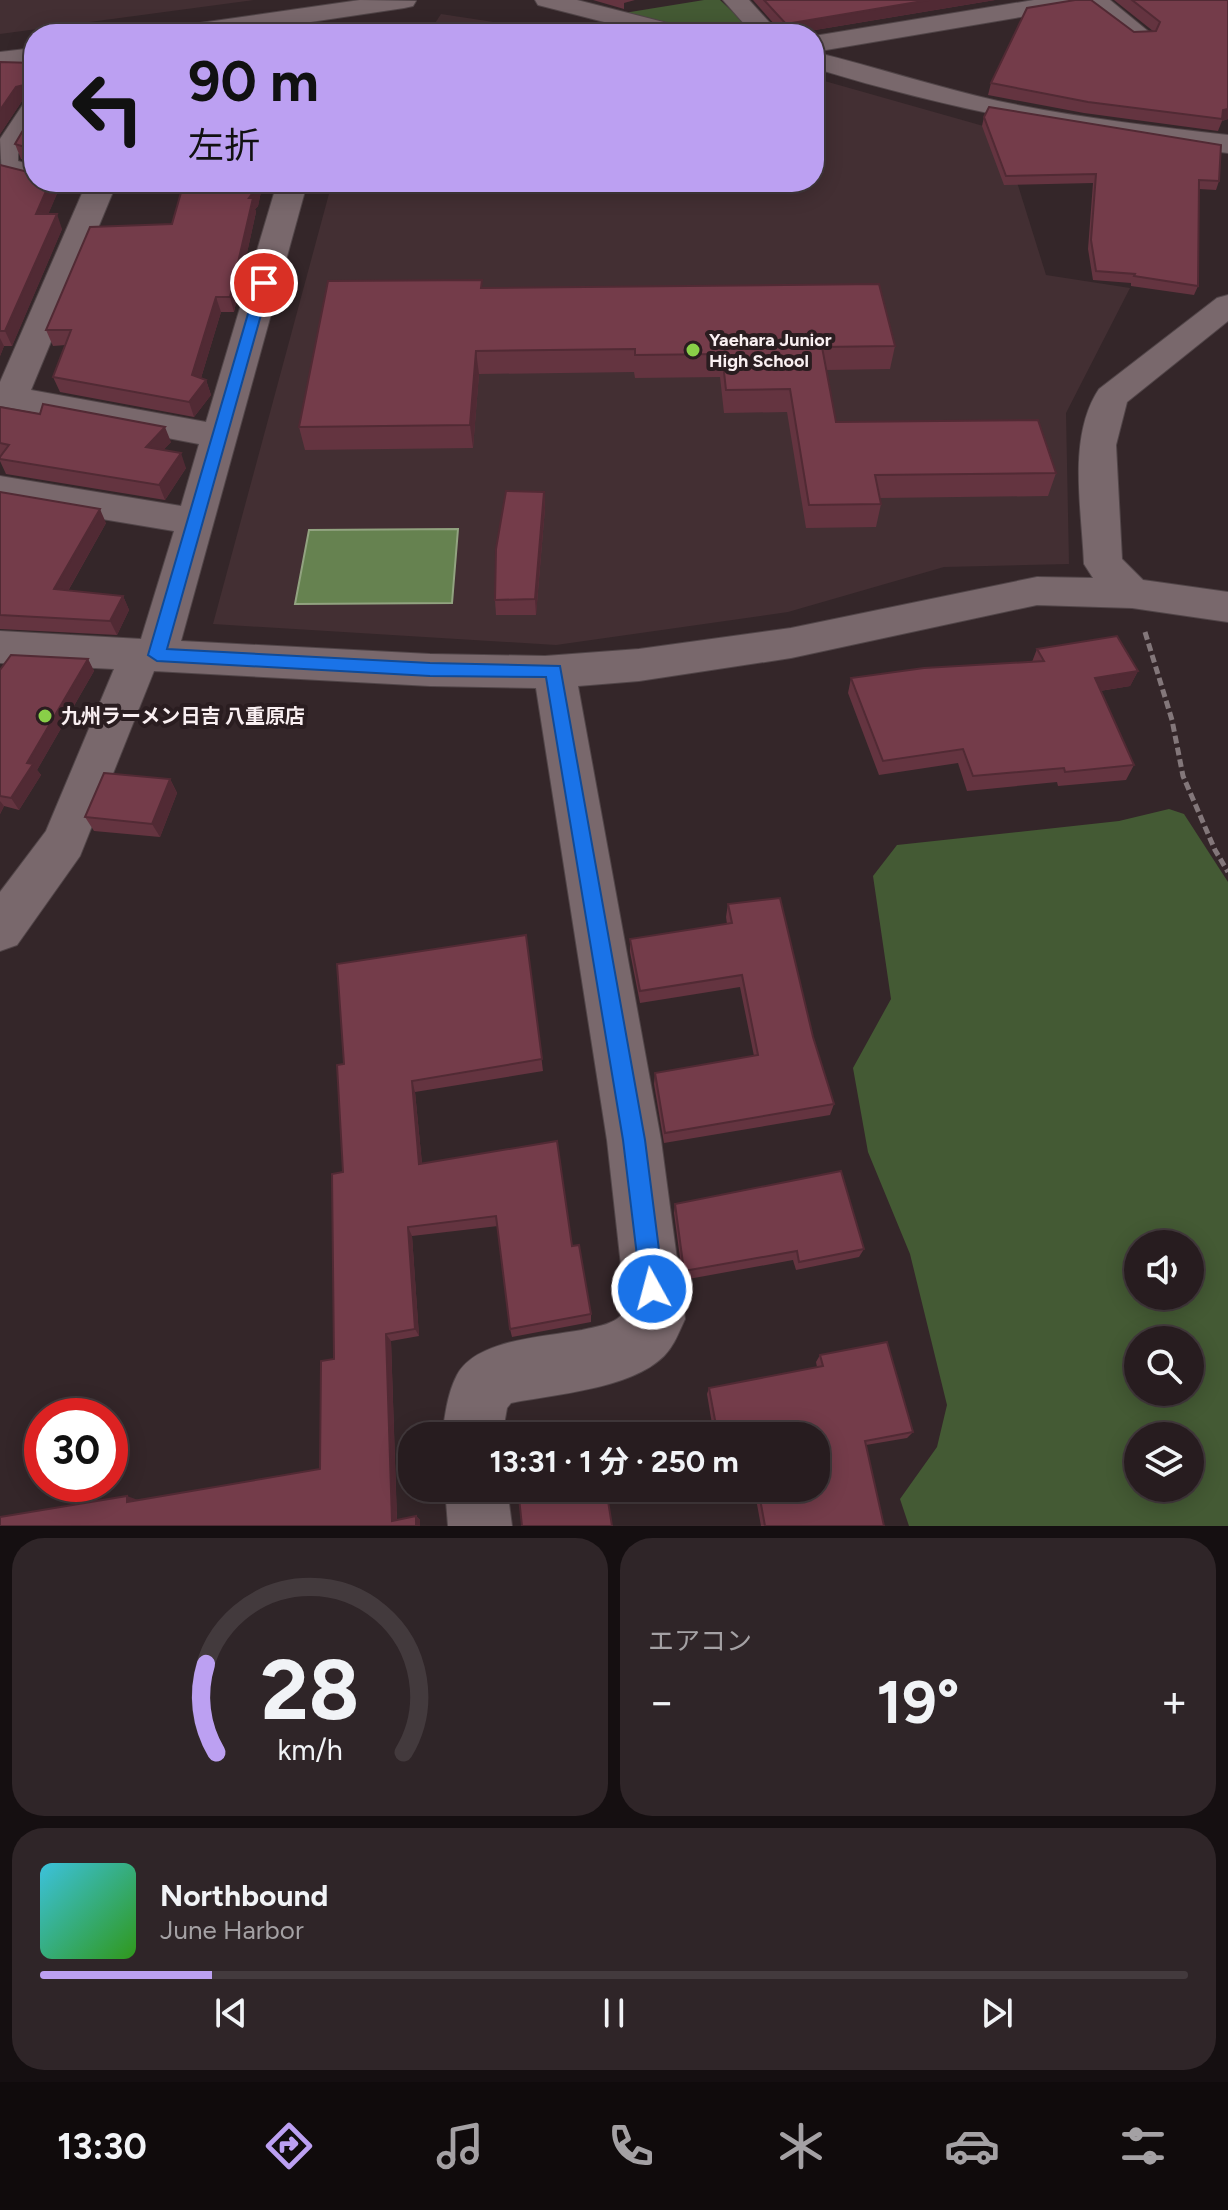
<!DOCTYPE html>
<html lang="ja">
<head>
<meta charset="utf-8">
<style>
	body { margin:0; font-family:Figtree,"Noto Sans JP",sans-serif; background:#2f2528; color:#f1f3f6; height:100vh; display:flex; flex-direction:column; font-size:30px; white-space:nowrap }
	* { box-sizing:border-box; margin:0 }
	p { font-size:26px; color:#a4a1a4 }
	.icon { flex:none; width:44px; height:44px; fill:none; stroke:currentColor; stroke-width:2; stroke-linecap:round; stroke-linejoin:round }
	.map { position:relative; height:1526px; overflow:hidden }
	.details { display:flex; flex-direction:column; gap:12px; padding:12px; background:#150f11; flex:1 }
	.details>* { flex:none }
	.guide { position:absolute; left:24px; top:24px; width:800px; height:168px; border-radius:32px; box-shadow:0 4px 20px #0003,0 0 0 2px #433a3d; background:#bca0f2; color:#111; overflow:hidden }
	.buttons { position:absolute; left:1124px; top:1230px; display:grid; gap:16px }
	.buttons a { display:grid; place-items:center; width:80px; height:80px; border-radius:50%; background:#271c1f; box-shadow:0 4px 20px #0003,0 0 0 2px #433a3d; font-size:40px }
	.speed { position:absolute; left:24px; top:1398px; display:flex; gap:16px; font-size:40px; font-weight:700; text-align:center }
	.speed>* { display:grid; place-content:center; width:104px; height:104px; border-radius:50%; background:#271c1f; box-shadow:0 4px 20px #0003,0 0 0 2px #433a3d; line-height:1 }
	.speed .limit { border:12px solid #d22; background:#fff; color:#111 }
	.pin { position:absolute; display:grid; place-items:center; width:68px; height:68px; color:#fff; margin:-34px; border:4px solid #fff; border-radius:50%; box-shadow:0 2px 8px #0007 }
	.me { position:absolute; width:88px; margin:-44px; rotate:353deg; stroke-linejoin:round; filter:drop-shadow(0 0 6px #0008) }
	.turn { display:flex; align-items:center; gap:28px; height:168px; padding:0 32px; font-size:36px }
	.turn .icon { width:104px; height:104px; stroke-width:2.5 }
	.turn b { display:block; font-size:56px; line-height:68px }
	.big { font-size:60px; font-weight:700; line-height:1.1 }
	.details .widget { flex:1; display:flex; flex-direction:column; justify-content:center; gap:12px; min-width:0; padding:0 28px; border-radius:32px; background:#2f2528 }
	.details .dial { align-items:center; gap:0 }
	.dial svg { height:208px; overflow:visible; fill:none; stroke:#433a3d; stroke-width:7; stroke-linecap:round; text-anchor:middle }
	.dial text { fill:#f1f3f6; stroke:none }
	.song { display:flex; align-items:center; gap:24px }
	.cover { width:96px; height:96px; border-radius:12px; background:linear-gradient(135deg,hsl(190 70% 55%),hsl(110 70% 35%)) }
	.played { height:8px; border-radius:4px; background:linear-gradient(90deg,#bca0f2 15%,#433a3d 15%) }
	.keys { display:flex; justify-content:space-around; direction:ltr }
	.heat { display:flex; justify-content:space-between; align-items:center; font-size:44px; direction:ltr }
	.details .tiles { flex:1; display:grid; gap:12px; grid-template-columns:1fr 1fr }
	.widget:last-child { grid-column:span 2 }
	.trip { position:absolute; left:398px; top:1422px; width:432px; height:80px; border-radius:32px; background:#271c1f; box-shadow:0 4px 20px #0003,0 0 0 2px #433a3d; font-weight:700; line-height:80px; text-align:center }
	.tabs { display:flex; height:128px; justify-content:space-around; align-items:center; background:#100b0c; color:#a4a1a4 }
	.tabs .icon { width:56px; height:56px }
	.tabs .selected { color:#bca0f2 }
	.tabs b { font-size:36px; color:#f1f3f6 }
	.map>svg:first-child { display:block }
	.built { fill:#432f33 }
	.green { fill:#445a34; fill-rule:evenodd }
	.water { fill:#668250; stroke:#92a380; stroke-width:2 }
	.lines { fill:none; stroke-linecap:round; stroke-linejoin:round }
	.street-casing { stroke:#514548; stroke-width:2 }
	.path { stroke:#83777a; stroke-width:5; stroke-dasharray:8 4; stroke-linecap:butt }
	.street { fill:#79686c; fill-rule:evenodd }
	.wall { fill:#643440 }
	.shaded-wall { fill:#512a34 }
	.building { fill:#743c4a; stroke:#512a34; stroke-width:2 }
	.route { fill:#1a73e8; stroke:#114b97; stroke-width:2 }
	.poi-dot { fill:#89cf48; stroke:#2a1d20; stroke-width:3 }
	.labels { text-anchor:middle; stroke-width:8; stroke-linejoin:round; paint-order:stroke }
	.far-poi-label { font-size:18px; font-weight:bold; fill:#f9eff1; stroke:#2a1d20; text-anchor:start }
	.poi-label { font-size:20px; font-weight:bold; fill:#f9eff1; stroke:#2a1d20; text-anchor:start }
</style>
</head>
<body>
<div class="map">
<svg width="1228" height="1526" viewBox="0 0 1228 1526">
	<rect width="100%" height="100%" fill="#342629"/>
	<g class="built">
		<polygon points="0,0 254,0 0,34"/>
		<polygon points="441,14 573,34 428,34"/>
		<polygon points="814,78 1001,131 1046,275 1130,288 1066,413 1069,564 944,567 788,612 556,645 213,624 330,190 335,182 814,182"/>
	</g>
	<g class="green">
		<polygon points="704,0 720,0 756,34 720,34 624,13"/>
		<path d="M 1169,809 L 1184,814 L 1228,882 L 1228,1526 L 909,1526 L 900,1499 L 937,1447 L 947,1405 L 910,1254 L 868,1152 L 853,1068 L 891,999 L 873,876 L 897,845 L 1119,821 ZM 1138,1244 L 1190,1244 L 1190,1296 L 1138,1296 ZM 1138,1340 L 1190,1340 L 1190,1392 L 1138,1392 ZM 1138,1436 L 1190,1436 L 1190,1488 L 1138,1488 Z"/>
	</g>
	<polygon class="water" points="458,529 452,603 295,604 309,530"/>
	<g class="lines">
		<g class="street-casing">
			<g id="street">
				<polygon points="360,0 416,1 413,6 404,8 231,34 166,34 170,29 179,26"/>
				<polygon points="535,0 577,0 691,29 695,34 651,34 538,5"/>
				<polygon points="723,0 749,0 780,34 753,34"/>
				<polygon points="1034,0 1110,0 1154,36 1150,41 1132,41 1086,6 814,52 814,36"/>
				<polygon points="34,48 34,64 0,68 0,52"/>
				<path d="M 814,52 C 876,67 936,87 998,101 C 1074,117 1151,126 1228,135 L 1228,153 C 1083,134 954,111 814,68 Z"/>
				<polygon points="34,101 34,130 18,154 18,161 34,166 34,182 41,182 34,184 2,178 0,139 24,103"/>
				<path d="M 70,182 L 111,182 L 115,187 L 31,390 L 206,422 L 275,190 L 281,182 L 311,182 L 305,191 L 181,641 L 430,654 L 545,656 L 639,649 L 791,628 L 1037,577 L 1093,578 L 1084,564 C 1082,510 1067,437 1099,389 L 1217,298 L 1228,295 L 1228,321 L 1127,402 L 1116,445 L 1122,559 L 1143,580 L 1228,592 L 1228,622 L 1132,608 L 1037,605 L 791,658 L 639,681 L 578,686 L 661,1140 L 685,1319 C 679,1332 674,1346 664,1356 C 631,1389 555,1394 511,1403 L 507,1408 L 502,1436 L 442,1436 C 445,1416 447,1394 457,1375 C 476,1339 545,1337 582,1330 C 599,1326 615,1325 626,1310 L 607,1140 L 536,688 L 430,686 L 154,671 L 80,856 L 17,945 L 0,951 L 0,892 L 46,831 L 114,669 L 0,663 L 0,631 L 141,639 L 174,531 L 0,502 L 0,476 L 181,506 L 199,444 L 0,406 L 0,382 L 83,191 L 75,188 Z"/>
				<polygon points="445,1488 507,1488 512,1526 448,1526"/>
			</g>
		</g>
		<polyline class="path" points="1145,632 1172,720 1183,776 1215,850 1228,872"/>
		<use href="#street" class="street"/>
	</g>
	<g class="wall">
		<polygon points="593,0 635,0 624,3 624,9"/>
		<polygon points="753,0 995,0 791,34 783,34"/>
		<polygon points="1114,0 1228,0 1228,119 1222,121 1218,131 1084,113 988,95 991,83 1134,32 1153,31"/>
		<polygon points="0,62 34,63 31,162 21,159 15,144 32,115 32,99 22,101 0,134"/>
		<polygon points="984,117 1219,181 1216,190 1199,189 1198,286 1194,295 1131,286 1131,283 1093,280 1088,249 1093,183 1004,185 982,126"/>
		<polygon points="31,164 34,164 34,182 62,182 48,214 62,229 12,346 4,346 0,356 0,165 28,172 34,170"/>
		<polygon points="184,182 263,182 258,206 255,209 256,212 234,312 221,312 201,378 206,380 211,395 194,417 60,392 53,377 66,345 53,346 46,330 172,224"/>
		<polygon points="483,288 895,346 890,369 826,370 836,422 1056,473 1048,496 879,498 881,504 876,527 806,528 787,412 724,413 720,377 635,378 634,372 479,374 473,448 305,450 299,427"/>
		<polygon points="0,407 171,442 163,450 186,468 165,500 6,474 0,461"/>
		<polygon points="0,492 106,523 68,591 123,596 129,610 117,635 0,629"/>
		<polygon points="544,492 545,508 536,615 496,615 495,600"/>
		<polygon points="1037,649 1138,671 1130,686 1100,691 1134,765 1126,780 1058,786 1057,782 967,791 958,763 879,775 848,693 851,678 1032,662"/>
		<polygon points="88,659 94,671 37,770 41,775 19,810 4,806 0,814 0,670"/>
		<polygon points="170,779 177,793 160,837 94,831 85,817"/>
		<polygon points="728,904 813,1037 834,1104 830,1115 664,1143 654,1084 655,1073 754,1056 740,987 640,1003 630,952 630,939 727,924 726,917"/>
		<polygon points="526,935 543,1071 415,1092 422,1164 572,1246 591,1314 591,1322 512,1337 510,1329 498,1226 412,1236 419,1336 391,1341 397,1520 416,1516 420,1520 420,1526 0,1526 138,1500 320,1469 334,1359 343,1172 344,1064"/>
		<polygon points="675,1204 864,1249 859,1257 796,1270 793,1260 683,1280 674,1213"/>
		<polygon points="820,1355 913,1432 907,1438 866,1445 884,1526 761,1526 754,1488 816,1488 816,1436 714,1436 707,1394 709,1388 817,1367 816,1362"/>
	</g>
	<g class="shaded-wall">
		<polygon points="929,0 995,0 791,34 785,34 786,24"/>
		<polygon points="28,84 33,98 22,101 0,134 0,110 16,87"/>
		<polygon points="1228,109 1228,119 1222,121 1223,110"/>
		<polygon points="50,182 62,182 42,229 36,214"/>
		<polygon points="256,182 263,182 258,206 255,209 256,212 234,312 230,297 249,198"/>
		<polygon points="57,214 62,229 12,346 5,331"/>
		<polygon points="216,297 221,312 197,391 192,375"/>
		<polygon points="0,338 4,346 0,356"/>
		<polygon points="476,351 479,374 473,448 470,425"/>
		<polygon points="206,380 211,395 194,417 189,402"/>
		<polygon points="165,427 171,442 152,462 146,447"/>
		<polygon points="181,453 186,468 165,500 159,485"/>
		<polygon points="544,492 545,508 536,615 535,599"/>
		<polygon points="100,509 106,523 61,603 54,589"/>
		<polygon points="123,596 129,610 117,635 110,621"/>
		<polygon points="88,659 94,671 37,770 41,775 19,810 11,798 27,763"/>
		<polygon points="1138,671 1130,686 1087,693 1095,678"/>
		<polygon points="170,779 177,793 160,837 152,824"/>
		<polygon points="0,801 4,806 0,814"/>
		<polygon points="412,1081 415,1092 423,1174 419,1164"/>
		<polygon points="408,1227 412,1236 419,1336 415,1329"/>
		<polygon points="386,1334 391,1341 397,1524 392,1521"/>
		<polygon points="127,1496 138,1500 127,1502"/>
		<polygon points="416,1516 420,1520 420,1526 416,1526"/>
	</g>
	<g class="building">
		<polygon points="764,0 929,0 786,24"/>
		<polygon points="1075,0 1091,0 1134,32 1156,31 1160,22 1132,0 1228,0 1228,109 1223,110 1222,119 1088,102 991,83 1027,8"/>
		<polygon points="0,62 34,63 34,164 31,164 31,149 15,144 32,115 32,86 28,84 16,87 0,110"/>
		<polygon points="989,107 1221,145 1219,181 1199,180 1198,286 1134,276 1135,274 1096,271 1091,240 1096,174 1006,176 984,117"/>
		<polygon points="0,165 28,172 34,170 34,182 50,182 36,214 57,214 5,331 0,331"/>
		<polygon points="184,182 256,182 254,191 249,198 253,198 230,297 216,297 192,375 206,380 189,402 53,377 71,330 46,330 90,227 172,224"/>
		<polygon points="482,280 481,288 879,284 895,346 822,347 836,422 1038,420 1056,473 875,475 881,504 809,505 790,389 726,390 722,354 635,355 635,349 476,351 470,425 299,427 328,281"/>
		<polygon points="43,404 165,427 146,447 181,453 159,485 0,459 0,457 9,445 0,443 0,407 40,414"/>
		<polygon points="506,491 544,492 535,599 495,600 496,549"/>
		<polygon points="0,492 100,509 54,589 123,596 110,621 0,615"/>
		<polygon points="1117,636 1138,671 1095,678 1134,765 1065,772 1064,768 973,776 963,749 883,761 851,678 924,668 1044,661 1037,649"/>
		<polygon points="11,655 88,659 27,763 33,764 11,798 0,796 0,670"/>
		<polygon points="104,773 170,779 152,824 85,817"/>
		<polygon points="780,898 813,1037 834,1104 665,1133 655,1073 758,1055 742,975 640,991 630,939 732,923 728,904"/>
		<polygon points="526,935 542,1059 412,1081 419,1164 557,1141 572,1246 579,1245 591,1314 510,1329 496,1216 408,1227 415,1329 386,1334 392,1521 416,1516 416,1526 0,1526 0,1517 127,1496 127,1502 320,1469 321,1361 334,1359 332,1174 343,1172 337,1065 344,1064 337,964"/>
		<polygon points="841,1171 864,1249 799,1262 797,1251 684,1271 675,1204"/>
		<polygon points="887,1342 913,1432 865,1441 884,1526 765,1526 758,1488 816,1488 816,1436 718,1436 709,1388 823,1366 820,1355"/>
		<polygon points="597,1428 598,1436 558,1436"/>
		<polygon points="518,1488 606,1488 612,1526 522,1526"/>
	</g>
	<polygon class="route" points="264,279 270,283 167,649 430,663 560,666 645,1140 664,1289 661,1297 652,1301 644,1297 641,1289 623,1140 546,677 430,676 157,661 148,655 257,283"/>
	<g class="poi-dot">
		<circle cx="693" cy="350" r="8"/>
		<circle cx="45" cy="716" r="8"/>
	</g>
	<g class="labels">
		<g class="far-poi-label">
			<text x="709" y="346">Yaehara Junior<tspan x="709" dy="21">High School</tspan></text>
		</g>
		<g class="poi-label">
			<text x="61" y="723">九州ラーメン日吉 八重原店</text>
		</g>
	</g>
</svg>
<div class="buttons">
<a><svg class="icon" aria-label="sound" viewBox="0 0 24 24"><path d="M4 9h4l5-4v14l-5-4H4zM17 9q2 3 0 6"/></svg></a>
<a><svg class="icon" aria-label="search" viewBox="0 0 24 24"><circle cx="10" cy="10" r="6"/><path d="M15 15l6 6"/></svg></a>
<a><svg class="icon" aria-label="layers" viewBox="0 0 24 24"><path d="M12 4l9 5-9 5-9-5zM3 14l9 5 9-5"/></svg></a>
</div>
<div class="speed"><div class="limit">30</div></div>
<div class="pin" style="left:264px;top:283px;background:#d93025"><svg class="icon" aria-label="arrive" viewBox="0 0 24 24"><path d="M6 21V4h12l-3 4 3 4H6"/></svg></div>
<svg class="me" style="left:652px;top:1289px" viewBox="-20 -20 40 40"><circle r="17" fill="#1a73e8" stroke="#fff" stroke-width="3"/><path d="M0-11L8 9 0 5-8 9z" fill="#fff"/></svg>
<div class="trip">13:31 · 1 分 · 250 m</div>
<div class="guide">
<div class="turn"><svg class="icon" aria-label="left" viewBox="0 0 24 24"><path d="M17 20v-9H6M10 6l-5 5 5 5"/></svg><div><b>90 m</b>左折</div></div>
</div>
</div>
<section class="details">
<div class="tiles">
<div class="widget dial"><svg viewBox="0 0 100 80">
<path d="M14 69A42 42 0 1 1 86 69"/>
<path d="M14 69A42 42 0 0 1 10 35" stroke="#bca0f2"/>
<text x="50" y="56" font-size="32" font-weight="700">28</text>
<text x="50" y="72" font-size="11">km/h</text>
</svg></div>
<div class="widget"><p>エアコン</p>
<div class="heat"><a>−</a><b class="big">19°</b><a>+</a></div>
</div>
<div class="widget">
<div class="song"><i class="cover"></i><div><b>Northbound</b><p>June Harbor</p></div></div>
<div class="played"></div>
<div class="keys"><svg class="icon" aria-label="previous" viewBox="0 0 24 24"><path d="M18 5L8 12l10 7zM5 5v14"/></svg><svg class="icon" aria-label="pause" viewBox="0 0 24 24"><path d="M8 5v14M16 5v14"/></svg><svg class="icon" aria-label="next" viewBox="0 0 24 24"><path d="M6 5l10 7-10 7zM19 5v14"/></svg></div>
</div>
</div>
</section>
<nav class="tabs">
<b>13:30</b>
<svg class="icon selected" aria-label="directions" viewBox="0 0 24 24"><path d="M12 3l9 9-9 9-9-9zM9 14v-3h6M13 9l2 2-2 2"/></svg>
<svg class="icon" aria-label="music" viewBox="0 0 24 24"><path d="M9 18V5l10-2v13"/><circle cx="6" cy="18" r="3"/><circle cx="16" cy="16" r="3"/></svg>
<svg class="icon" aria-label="phone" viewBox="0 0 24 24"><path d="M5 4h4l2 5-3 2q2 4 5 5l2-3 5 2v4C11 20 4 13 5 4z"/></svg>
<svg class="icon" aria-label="climate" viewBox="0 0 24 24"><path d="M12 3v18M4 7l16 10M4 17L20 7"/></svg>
<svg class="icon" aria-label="car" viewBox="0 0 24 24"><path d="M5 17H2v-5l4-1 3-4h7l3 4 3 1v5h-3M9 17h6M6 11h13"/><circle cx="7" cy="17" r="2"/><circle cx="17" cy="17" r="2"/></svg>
<svg class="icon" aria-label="filters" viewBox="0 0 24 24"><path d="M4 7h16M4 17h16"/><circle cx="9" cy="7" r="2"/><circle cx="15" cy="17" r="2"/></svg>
</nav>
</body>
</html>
